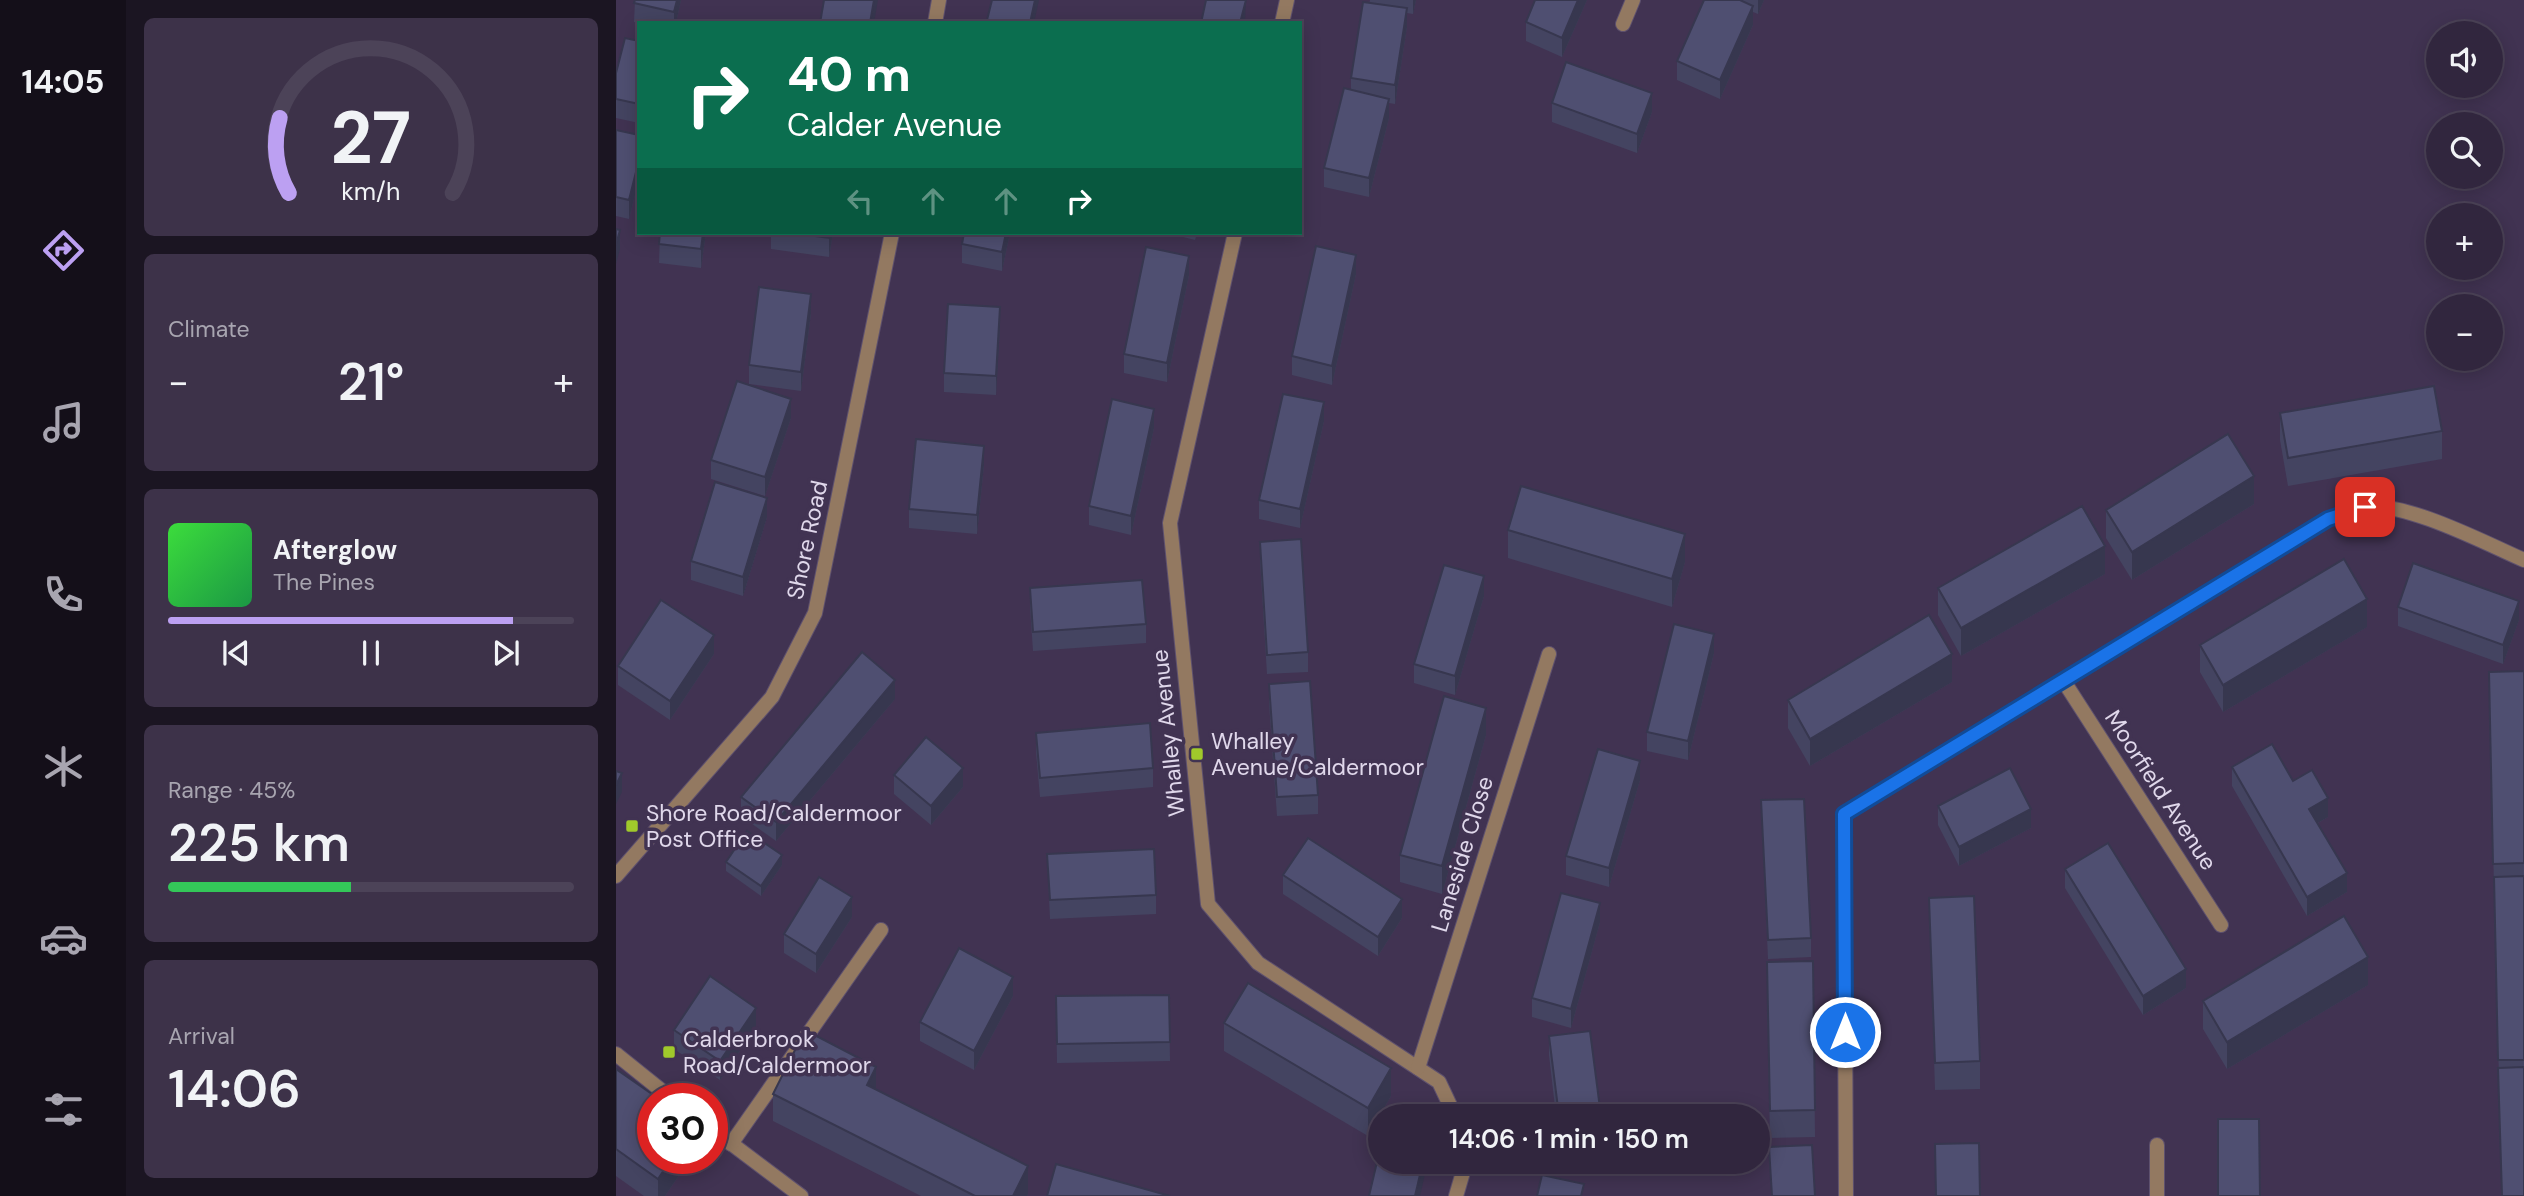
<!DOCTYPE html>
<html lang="en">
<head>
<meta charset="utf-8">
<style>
	body { margin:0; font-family:"DM Sans",sans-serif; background:#3d3249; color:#f1f3f6; height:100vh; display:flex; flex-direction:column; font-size:26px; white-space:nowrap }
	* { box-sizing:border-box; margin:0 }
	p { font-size:23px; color:#a8a5b0 }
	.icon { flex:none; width:38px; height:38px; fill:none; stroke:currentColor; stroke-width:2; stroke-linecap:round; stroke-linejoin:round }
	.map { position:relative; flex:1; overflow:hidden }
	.drawer { display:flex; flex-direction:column; gap:18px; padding:18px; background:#1b1522; width:490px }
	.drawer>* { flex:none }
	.guide { position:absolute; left:21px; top:21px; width:665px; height:214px; border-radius:0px; box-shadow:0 4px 18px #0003,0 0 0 2px #4c4358; background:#0b6e4f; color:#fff; overflow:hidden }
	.tools { position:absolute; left:1810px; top:21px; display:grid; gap:14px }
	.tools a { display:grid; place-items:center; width:77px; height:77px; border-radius:50%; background:#31263e; box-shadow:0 4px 18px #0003,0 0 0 2px #4c4358; font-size:35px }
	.speed { position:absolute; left:21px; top:1083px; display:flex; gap:14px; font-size:35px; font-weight:700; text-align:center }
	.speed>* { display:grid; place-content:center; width:91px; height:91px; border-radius:50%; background:#31263e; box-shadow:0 4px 18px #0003,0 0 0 2px #4c4358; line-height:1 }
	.speed .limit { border:10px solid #d22; background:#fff; color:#111 }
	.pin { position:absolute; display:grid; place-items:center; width:60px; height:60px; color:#fff; margin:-30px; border-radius:14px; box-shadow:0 4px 10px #0006 }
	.me { position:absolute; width:77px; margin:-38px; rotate:0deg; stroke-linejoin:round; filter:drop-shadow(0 0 5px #0008) }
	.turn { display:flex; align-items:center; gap:24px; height:147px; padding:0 35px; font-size:32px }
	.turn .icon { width:91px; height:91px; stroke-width:2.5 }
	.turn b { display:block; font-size:49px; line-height:60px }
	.lanes { display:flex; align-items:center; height:66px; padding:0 35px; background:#0003; justify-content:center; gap:35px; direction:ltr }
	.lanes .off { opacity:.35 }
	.big { font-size:52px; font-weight:600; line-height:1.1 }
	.drawer .card { flex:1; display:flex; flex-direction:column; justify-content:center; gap:10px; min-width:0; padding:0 24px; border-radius:10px; background:#3d3249 }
	.drawer .dial { align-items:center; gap:0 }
	.dial svg { height:182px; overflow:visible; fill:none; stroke:#4c4358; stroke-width:7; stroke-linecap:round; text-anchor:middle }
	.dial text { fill:#f1f3f6; stroke:none }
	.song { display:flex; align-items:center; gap:21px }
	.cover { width:84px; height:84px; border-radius:10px; background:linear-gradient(135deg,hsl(120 70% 55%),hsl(140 70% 35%)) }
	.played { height:7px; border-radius:4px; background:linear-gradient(90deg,#bca0f2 85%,#4c4358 85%) }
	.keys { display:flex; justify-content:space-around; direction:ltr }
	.heat { display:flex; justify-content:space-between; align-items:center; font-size:38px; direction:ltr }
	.charge { height:10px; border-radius:5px; background:linear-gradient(90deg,#34c759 45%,#4c4358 0) }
	.trip { position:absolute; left:752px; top:1104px; width:402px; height:70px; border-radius:35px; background:#31263e; box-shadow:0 4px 18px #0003,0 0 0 2px #4c4358; font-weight:600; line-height:70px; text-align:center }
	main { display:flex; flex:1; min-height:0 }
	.menu { display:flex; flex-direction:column; width:126px; justify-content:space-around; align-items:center; background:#140f19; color:#a8a5b0 }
	.menu .icon { width:49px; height:49px }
	.menu .on { color:#bca0f2 }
	.menu b { font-size:32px; color:#f1f3f6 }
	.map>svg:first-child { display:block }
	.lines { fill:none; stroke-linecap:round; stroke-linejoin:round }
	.street-casing { stroke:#5e516e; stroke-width:16 }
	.street { stroke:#937961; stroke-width:14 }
	.wall { fill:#444461 }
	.shaded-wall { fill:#37374f }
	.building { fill:#4f4f71; stroke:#37374f; stroke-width:2 }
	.route-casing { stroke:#114b97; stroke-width:18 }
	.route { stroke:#1a73e8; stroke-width:12 }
	.poi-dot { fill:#a0c92b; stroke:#413352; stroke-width:2.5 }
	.labels { text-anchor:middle; stroke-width:7; stroke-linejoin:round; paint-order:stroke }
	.street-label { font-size:23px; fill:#e0d8eb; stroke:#413352 }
	.poi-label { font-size:23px; fill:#e0d8eb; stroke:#413352; text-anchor:start }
</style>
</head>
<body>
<main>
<nav class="menu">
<b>14:05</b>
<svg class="icon on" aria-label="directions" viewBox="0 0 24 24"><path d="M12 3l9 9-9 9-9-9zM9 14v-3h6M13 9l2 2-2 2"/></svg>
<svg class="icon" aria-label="music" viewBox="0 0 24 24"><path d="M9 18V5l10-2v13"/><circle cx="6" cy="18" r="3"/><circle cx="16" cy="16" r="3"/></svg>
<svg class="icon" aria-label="phone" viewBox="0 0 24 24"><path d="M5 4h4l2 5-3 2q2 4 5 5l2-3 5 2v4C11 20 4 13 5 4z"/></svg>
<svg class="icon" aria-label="climate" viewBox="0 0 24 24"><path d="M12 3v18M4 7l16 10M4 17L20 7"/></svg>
<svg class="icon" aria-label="car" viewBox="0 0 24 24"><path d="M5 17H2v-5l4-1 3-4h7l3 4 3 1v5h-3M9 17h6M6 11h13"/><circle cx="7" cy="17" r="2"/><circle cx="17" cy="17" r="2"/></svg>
<svg class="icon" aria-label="filters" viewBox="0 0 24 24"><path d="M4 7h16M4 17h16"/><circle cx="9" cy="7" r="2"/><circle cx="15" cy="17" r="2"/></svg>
</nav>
<section class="drawer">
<div class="card dial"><svg viewBox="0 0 100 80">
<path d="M14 69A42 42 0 1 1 86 69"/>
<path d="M14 69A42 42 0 0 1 10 36" stroke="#bca0f2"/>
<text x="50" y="56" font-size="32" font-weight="700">27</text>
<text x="50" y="72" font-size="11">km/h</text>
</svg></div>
<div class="card"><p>Climate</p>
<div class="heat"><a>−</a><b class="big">21°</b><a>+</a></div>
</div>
<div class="card">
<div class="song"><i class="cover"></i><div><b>Afterglow</b><p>The Pines</p></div></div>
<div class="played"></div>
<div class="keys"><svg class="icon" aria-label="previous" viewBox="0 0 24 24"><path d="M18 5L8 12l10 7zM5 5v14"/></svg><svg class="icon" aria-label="pause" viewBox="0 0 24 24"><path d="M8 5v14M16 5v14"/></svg><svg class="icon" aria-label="next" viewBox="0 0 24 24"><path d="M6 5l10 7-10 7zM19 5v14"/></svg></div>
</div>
<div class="card"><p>Range · 45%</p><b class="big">225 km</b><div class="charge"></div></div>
<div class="card"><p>Arrival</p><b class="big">14:06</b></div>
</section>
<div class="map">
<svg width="1908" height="1196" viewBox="0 0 1908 1196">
	<rect width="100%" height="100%" fill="#413352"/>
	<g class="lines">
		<g class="street-casing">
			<g id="street">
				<polyline points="319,23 323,0"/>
				<polyline points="666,23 671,0"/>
				<polyline points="1007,24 1017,0"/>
				<polyline points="619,233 554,523 592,904 642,963 823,1082 839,1116"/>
				<polyline points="1447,680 1605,925"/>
				<polyline points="0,876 156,697 199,613 276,233"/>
				<polyline points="0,1054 56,1099"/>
				<polyline points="802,1068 933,654"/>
				<polyline points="96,1129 185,1196"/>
				<polyline points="115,1144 265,930"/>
				<polyline points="1541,1145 1541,1196"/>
				<polyline points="840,1196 850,1162"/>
				<path d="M 1230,1196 L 1228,814 L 1712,519 C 1723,515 1736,509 1748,507 C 1789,501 1869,543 1908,560"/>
			</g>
		</g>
		<use href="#street" class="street"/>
	</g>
	<g class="wall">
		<polygon points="19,0 65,0 60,23 23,23 18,22"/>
		<polygon points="754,0 800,0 797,14 791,13 791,27 779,104 773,103 773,118 753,197 708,187 708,168 735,90 735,78"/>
		<polygon points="971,0 946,57 910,41 910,22"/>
		<polygon points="1088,0 1148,0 1142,14 1137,12 1137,25 1104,99 1061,80 1061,61"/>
		<polygon points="23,41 23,123 0,118 0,73"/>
		<polygon points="936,103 1036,112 1021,153 936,122"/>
		<polygon points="0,130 23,135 23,179 13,219 0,216"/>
		<polygon points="44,233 90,233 85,268 43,263"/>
		<polygon points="155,233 217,233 213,257 155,249"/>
		<polygon points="348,233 394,233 386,271 346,263 346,244"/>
		<polygon points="551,233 581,233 579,240"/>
		<polygon points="740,274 716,385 676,375 676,356"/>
		<polygon points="573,275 551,382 508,373 508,354"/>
		<polygon points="195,313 185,391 133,384 133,365"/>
		<polygon points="384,326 380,395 328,392 328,373"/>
		<polygon points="1664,413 1826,431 1826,459 1672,486 1664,440"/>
		<polygon points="175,418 149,496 95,479 95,460"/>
		<polygon points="708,421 684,528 643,519 643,500"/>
		<polygon points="538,428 515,535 473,525 473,506"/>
		<polygon points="368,465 361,534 293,528 293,509"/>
		<polygon points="1638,504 1516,580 1490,538 1490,510"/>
		<polygon points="151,517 127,596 75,580 75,561"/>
		<polygon points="892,530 1069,562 1056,607 892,558"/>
		<polygon points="644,542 692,652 692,672 651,674 644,561"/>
		<polygon points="1489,574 1345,656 1322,615 1322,588"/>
		<polygon points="414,588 530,624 530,643 417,651 414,607"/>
		<polygon points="868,596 839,695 798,683 798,664"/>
		<polygon points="1782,607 1903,620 1887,664 1782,626"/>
		<polygon points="1751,627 1607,712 1584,672 1584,645"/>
		<polygon points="1098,653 1072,760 1031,751 1031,732"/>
		<polygon points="98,654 54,720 2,685 2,666"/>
		<polygon points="1908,671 1908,1196 1886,1196 1873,691"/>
		<polygon points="1336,682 1194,766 1172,728 1172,700"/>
		<polygon points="653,684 702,795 702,814 661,816 653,703"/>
		<polygon points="279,699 160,841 125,816 125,797"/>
		<polygon points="420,733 537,768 537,787 424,797 420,752"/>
		<polygon points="870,735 826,894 784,882 784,855"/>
		<polygon points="1616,767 1712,817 1702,823 1731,892 1691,916 1616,786"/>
		<polygon points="278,775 347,787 315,825 278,794"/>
		<polygon points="1024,780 993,887 950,875 950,856"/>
		<polygon points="1145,800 1195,938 1195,957 1152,959"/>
		<polygon points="1322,806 1415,828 1343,866 1322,825"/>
		<polygon points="431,854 540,895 540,914 434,919"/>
		<polygon points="110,862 166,865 145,896 110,871"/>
		<polygon points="1449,869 1570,988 1527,1015 1449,888"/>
		<polygon points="667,875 786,918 762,956 667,894"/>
		<polygon points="1313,898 1364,1061 1364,1089 1319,1090"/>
		<polygon points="236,917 200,973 168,953 168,934"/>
		<polygon points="984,922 955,1028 916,1017 916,998"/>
		<polygon points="1197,961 1199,1137 1154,1138 1151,990"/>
		<polygon points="1752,985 1611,1069 1587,1029 1587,1001"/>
		<polygon points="553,995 554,1061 441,1063 440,996"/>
		<polygon points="397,996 358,1070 304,1041 304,1022"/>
		<polygon points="608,1023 775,1096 752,1136 608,1051"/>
		<polygon points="140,1027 104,1080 58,1049 58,1030"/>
		<polygon points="933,1036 985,1116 940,1116 933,1055"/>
		<polygon points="0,1069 37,1158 75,1158 49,1196 28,1196 0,1176"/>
		<polygon points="260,1090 412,1194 411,1196 305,1196 157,1121 157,1094"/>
	</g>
	<g class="shaded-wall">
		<polygon points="61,0 65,0 60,23 58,23 58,12"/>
		<polygon points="258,0 262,0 258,23 254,23"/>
		<polygon points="419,0 423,0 418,23 414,23"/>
		<polygon points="630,0 629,23 624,23"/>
		<polygon points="797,0 800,0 797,14"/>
		<polygon points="962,0 971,0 946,57 946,38"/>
		<polygon points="1142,0 1148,0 1142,14"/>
		<polygon points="1137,6 1137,25 1104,99 1104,80"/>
		<polygon points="791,8 791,27 779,104 779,85"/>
		<polygon points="1036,93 1036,112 1021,153 1021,134"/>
		<polygon points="773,99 773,118 753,197 753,178"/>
		<polygon points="23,160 23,179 13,219 13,200"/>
		<polygon points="4,230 4,249 0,264 0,245"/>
		<polygon points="87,233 90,233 85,268 85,249"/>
		<polygon points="214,233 217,233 213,257 213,238"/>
		<polygon points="390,233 394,233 386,271 386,252"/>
		<polygon points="740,255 740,274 716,385 716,366"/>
		<polygon points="573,256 573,275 551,382 551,363"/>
		<polygon points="195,294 195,313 185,391 185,372"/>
		<polygon points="384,307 384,326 380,395 380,376"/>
		<polygon points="175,399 175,418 149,496 149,477"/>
		<polygon points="708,402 708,421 684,528 684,509"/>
		<polygon points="538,409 538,428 515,535 515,516"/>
		<polygon points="368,446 368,465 361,534 361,515"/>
		<polygon points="1638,476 1638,504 1516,580 1516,552"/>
		<polygon points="151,498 151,517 127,596 127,577"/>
		<polygon points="1069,534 1069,562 1056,607 1056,579"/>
		<polygon points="1489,546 1489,574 1345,656 1345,628"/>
		<polygon points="868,576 868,596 839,695 839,676"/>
		<polygon points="1751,599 1751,627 1607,712 1607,685"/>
		<polygon points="1903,601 1903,620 1887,664 1887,645"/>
		<polygon points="1098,634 1098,653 1072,760 1072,741"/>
		<polygon points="98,635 98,654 54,720 54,701"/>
		<polygon points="1336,654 1336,682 1194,766 1194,739"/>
		<polygon points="279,680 279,699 160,841 160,822"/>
		<polygon points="870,708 870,735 826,894 826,866"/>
		<polygon points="1024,761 1024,780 993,887 993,868"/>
		<polygon points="347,768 347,787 315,825 315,806"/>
		<polygon points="6,773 6,792 0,804 0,785"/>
		<polygon points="1712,798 1712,817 1693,828 1693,809"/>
		<polygon points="1415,809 1415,828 1343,866 1343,847"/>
		<polygon points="166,855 166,865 145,896 145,886"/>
		<polygon points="1731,873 1731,892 1691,916 1691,897"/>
		<polygon points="236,897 236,917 200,973 200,954"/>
		<polygon points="786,899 786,918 762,956 762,937"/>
		<polygon points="984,903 984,922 955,1028 955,1009"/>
		<polygon points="1752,957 1752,985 1611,1069 1611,1042"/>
		<polygon points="1570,969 1570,988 1527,1015 1527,996"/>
		<polygon points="397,977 397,996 358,1070 358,1051"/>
		<polygon points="140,1008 140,1027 104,1080 104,1061"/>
		<polygon points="260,1067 260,1094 251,1085"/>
		<polygon points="775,1068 775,1096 752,1136 752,1108"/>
		<polygon points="56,1158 75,1158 49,1196 42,1196 42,1179"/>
		<polygon points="807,1162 811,1162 811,1165 804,1196 799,1196"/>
		<polygon points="412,1166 412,1194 411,1196 397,1196"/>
	</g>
	<g class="building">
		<polygon points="19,0 61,0 58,12 18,3"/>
		<polygon points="208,0 258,0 254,23 204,23"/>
		<polygon points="376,0 419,0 414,23 384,23 371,20"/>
		<polygon points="590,0 630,0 624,23 585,23"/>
		<polygon points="919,0 962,0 946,38 910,22"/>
		<polygon points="1088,0 1124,0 1137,6 1104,80 1061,61"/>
		<polygon points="747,2 791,8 779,85 735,78"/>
		<polygon points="9,38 23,41 23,104 0,99 0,73"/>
		<polygon points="950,62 1036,93 1021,134 936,103"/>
		<polygon points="728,88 773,99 753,178 708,168"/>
		<polygon points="0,130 23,135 23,160 13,200 0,197"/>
		<polygon points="0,229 4,230 0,245"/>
		<polygon points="44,233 87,233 85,249 43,244"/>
		<polygon points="177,233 214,233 213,238"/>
		<polygon points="348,233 390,233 386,252 346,244"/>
		<polygon points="700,246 740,255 716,366 676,356"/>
		<polygon points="530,247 573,256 551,363 508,354"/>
		<polygon points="143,287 195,294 185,372 133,365"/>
		<polygon points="332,304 384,307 380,376 328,373"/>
		<polygon points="121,381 175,399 149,477 95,460"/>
		<polygon points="1818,386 1826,431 1672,458 1664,413"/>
		<polygon points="667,394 708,402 684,509 643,500"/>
		<polygon points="496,399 538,409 515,516 473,506"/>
		<polygon points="1612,434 1638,476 1516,552 1490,510"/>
		<polygon points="300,439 368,446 361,515 293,509"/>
		<polygon points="99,482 151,498 127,577 75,561"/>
		<polygon points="905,486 1069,534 1056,579 892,530"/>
		<polygon points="1466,506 1489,546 1345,628 1322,588"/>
		<polygon points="685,539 692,652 651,655 644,542"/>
		<polygon points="1728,559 1751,599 1607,685 1584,645"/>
		<polygon points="1797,563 1903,601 1887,645 1782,607"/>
		<polygon points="828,565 868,576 839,676 798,664"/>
		<polygon points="526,580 530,624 417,632 414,588"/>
		<polygon points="45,600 98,635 54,701 2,666"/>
		<polygon points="1313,615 1336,654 1194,739 1172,700"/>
		<polygon points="1058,624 1098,634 1072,741 1031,732"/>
		<polygon points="246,652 279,680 160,822 125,797"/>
		<polygon points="1908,671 1908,863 1877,864 1873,672"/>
		<polygon points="694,681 702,795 661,797 653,684"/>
		<polygon points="828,696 870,708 826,866 784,855"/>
		<polygon points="534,723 537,768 424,778 420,733"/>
		<polygon points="310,737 347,768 315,806 278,775"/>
		<polygon points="1656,744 1677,781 1696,770 1712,798 1693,809 1731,873 1691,897 1616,767"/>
		<polygon points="982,749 1024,761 993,868 950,856"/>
		<polygon points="1394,768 1415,809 1343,847 1322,806"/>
		<polygon points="0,771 6,773 0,785"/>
		<polygon points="1188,799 1195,938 1152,940 1145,800"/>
		<polygon points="131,831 166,855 145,886 110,862"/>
		<polygon points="692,838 786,899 762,937 667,875"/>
		<polygon points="1492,843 1570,969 1527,996 1449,869"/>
		<polygon points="538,849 540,895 434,900 431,854"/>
		<polygon points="1908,876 1908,1060 1882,1060 1878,877"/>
		<polygon points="203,877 236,897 200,954 168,934"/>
		<polygon points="945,893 984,903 955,1009 916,998"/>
		<polygon points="1358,896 1364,1061 1319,1063 1313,898"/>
		<polygon points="1728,916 1752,957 1611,1042 1587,1001"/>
		<polygon points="343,948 397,977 358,1051 304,1022"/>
		<polygon points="1197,961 1199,1110 1154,1111 1151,962"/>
		<polygon points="94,976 140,1008 104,1061 58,1030"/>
		<polygon points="632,983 775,1068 752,1108 608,1023"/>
		<polygon points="553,995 554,1042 441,1044 440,996"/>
		<polygon points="189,1030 260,1067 251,1085 412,1166 397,1196 359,1196 157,1094"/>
		<polygon points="974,1031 985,1116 943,1116 933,1036"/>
		<polygon points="1908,1067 1908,1196 1886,1196 1882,1068"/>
		<polygon points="0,1069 43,1099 37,1099 37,1158 56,1158 42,1179 0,1149"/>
		<polygon points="1602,1119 1643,1119 1644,1196 1602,1196"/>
		<polygon points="1363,1143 1364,1196 1320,1196 1319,1144"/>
		<polygon points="765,1145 765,1162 807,1162 799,1196 753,1196"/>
		<polygon points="1196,1145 1199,1196 1156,1196 1153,1147"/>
		<polygon points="440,1164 554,1196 431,1196"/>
		<polygon points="926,1175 968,1184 965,1196 921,1196"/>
	</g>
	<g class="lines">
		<g class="route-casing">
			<polyline id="route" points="1229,1032 1228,814 1712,519 1749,507"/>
		</g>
		<use href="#route" class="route"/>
	</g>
	<g class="poi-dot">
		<rect x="574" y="747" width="14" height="14" rx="3.5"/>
		<rect x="9" y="819" width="14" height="14" rx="3.5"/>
		<rect x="46" y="1045" width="14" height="14" rx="3.5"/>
	</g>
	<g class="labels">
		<g class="street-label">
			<text transform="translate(191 540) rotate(-78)" y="8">Shore Road</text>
			<text transform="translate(552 733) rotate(-96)" y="8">Whalley Avenue</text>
			<text transform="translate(1545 790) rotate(57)" y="8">Moorfield Avenue</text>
			<text transform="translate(846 854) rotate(-73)" y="8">Laneside Close</text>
		</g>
		<g class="poi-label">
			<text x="595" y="749">Whalley<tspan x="595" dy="26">Avenue/Caldermoor</tspan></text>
			<text x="30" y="821">Shore Road/Caldermoor<tspan x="30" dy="26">Post Office</tspan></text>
			<text x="67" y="1047">Calderbrook<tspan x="67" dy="26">Road/Caldermoor</tspan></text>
		</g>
	</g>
</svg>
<div class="tools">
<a><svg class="icon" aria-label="sound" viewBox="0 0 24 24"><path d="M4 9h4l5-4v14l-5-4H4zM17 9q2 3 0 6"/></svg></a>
<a><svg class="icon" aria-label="search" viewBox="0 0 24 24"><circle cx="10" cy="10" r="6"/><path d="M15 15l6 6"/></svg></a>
<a>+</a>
<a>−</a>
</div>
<div class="speed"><div class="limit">30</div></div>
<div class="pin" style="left:1749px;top:507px;background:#d93025"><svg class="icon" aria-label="arrive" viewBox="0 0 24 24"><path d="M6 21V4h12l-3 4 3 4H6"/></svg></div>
<svg class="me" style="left:1229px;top:1032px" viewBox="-20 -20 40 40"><circle r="17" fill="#1a73e8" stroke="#fff" stroke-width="3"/><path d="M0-11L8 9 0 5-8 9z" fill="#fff"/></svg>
<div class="trip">14:06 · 1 min · 150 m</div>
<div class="guide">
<div class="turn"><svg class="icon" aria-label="right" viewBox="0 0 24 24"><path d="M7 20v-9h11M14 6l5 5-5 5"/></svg><div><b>40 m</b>Calder Avenue</div></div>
<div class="lanes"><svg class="icon off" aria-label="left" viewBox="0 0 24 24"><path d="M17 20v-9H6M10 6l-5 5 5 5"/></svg><svg class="icon off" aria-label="ahead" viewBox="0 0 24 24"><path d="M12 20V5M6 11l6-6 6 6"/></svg><svg class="icon off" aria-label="ahead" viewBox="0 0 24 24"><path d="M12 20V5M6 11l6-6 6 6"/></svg><svg class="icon" aria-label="right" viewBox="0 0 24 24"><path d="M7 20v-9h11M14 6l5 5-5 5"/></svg></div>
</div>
</div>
</main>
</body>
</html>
